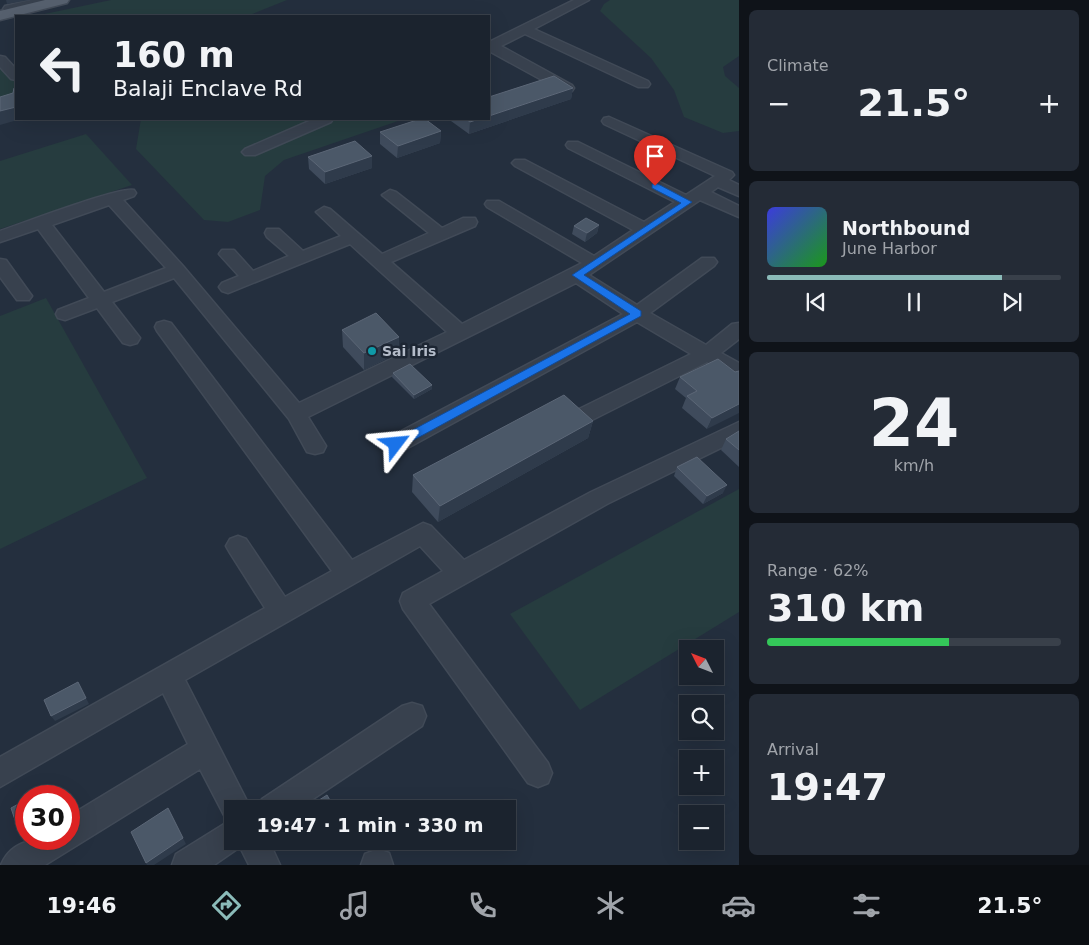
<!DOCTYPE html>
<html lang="en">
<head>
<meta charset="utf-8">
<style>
	body { margin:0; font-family:"DejaVu Sans",sans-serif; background:#242b36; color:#f1f3f6; height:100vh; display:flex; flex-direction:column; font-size:19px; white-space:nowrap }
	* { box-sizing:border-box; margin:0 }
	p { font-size:16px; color:#a0a4aa }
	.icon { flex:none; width:28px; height:28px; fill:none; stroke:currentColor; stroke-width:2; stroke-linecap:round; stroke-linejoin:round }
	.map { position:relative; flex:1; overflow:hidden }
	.sheet { display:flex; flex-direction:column; gap:10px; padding:10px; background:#0f1319; width:350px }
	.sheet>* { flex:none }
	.hud { position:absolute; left:15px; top:15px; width:475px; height:105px; border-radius:0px; box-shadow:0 5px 20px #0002,0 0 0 1px #39404a; background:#1b232e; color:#f1f3f6; overflow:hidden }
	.needle { width:32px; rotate:312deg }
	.controls { position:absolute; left:679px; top:640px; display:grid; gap:10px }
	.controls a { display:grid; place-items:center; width:45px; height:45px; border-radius:0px; background:#1b232e; box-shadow:0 5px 20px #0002,0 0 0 1px #39404a; font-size:25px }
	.speed { position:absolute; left:15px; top:785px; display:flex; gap:10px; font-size:25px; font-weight:700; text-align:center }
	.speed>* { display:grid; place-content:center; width:65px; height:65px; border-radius:50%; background:#1b232e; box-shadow:0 5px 20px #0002,0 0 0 1px #39404a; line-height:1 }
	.speed .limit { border:8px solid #d22; background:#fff; color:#111 }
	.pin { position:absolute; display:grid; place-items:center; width:42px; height:42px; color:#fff; margin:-51px -21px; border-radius:50% 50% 50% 0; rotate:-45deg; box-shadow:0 0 5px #0007 }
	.pin .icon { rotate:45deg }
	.me { position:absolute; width:55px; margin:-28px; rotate:61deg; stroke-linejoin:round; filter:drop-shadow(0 0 4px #0008) }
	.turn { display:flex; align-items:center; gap:18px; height:105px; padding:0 15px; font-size:22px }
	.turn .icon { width:65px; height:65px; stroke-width:2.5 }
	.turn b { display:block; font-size:35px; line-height:42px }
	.big { font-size:38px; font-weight:600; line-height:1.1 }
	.sheet .card { flex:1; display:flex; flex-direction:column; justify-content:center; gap:8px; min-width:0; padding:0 18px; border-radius:8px; background:#242b36 }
	.sheet .dial { align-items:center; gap:0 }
	.dial b { font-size:65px; line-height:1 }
	.song { display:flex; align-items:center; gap:15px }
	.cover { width:60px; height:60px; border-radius:8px; background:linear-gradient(135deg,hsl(240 70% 55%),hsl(120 70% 35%)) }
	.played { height:5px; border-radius:2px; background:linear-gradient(90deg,#8bbbb9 80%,#39404a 80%) }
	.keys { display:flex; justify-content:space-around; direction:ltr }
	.heat { display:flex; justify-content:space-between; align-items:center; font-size:28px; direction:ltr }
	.charge { height:8px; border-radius:4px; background:linear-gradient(90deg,#34c759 62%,#39404a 0) }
	.trip { position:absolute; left:224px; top:800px; width:292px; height:50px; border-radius:0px; background:#1b232e; box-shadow:0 5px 20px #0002,0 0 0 1px #39404a; font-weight:600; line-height:50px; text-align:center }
	.tab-bar { display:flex; height:80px; justify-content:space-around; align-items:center; background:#0b0e12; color:#a0a4aa }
	.tab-bar .icon { width:35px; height:35px }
	.tab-bar .on { color:#8bbbb9 }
	.tab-bar b { font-size:22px; color:#f1f3f6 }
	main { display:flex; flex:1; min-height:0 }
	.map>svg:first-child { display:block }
	.green { fill:#263c3f }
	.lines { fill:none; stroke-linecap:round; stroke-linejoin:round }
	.minor-casing { stroke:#414a57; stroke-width:3 }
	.major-casing { stroke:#414a57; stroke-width:3 }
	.minor { fill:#38414e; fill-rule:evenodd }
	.major { fill:#56606e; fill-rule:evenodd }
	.wall { fill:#3f4b5c }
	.shaded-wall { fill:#2f3b4b }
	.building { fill:#4b5868; stroke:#5c6777 }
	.route { fill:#1a73e8; stroke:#114b97 }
	.culture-dot { fill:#0f9aa8; stroke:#1d2633; stroke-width:2 }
	.labels { text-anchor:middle; stroke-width:5; stroke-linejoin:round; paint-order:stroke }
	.poi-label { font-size:14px; font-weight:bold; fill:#b4bcc9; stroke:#1d2633; text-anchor:start }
</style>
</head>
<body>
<main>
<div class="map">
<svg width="739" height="865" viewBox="0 0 739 865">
	<rect width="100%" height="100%" fill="#242f3e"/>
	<g class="green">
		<polygon points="111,0 287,0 247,16 35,16"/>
		<polygon points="610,0 739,0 739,56 723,67 725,76 739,88 739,131 723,133 684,117 674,90 651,58 600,11 604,4"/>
		<polygon points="0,64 16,80 16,93 0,100"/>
		<polygon points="141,119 404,119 284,160 265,176 260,210 228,222 204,220 136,149"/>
		<polygon points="86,134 132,185 0,229 0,161"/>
		<polygon points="46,298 147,478 0,549 0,316"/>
		<polygon points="739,489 739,612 580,710 510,614"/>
	</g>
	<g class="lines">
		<g class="minor-casing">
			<g id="minor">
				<polygon points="31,0 51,0 49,2 9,13 3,9 5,6"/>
				<polygon points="574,0 589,0 534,29 648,81 650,84 648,87 638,87 525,34 501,46 572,85 574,88 572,91 562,91 489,51 489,42"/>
				<polygon points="0,56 5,57 16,69 16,80 11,79 0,67"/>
				<path d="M 609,117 L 732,172 L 734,175 L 729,180 L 739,185 L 739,196 L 718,187 L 711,192 L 739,206 L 739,217 L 700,200 L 589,275 L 637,305 L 702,258 L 714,258 L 717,262 L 714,266 L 650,313 L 706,345 L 732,324 L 739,323 L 739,339 L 721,353 L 739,363 L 739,379 L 707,362 L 580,426 L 573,424 L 570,418 L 573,412 L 691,354 L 637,322 L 404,450 L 396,452 L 388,450 L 385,444 L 388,438 L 623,314 L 576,283 L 308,417 L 326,446 L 323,452 L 315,454 L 307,452 L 289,419 L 174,278 L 112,302 L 140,338 L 137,343 L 130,345 L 123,343 L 97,308 L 65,320 L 58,318 L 56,314 L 58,310 L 89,298 L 38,229 L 0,242 L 0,231 C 21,224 120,186 134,190 L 136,193 L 134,196 L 123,200 L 183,266 L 299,403 L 447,332 L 350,244 L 228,293 L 222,291 L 219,287 L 222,283 L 239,276 L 219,254 L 222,250 L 234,250 L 253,271 L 289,256 L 267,237 L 265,233 L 267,229 L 279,229 L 303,251 L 341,236 L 316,212 L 324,207 L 330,209 L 382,254 L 429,233 L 382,195 L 390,190 L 396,192 L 442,228 L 463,218 L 475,218 L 477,222 L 475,226 L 391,262 L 462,324 L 582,263 L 487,207 L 485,204 L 487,201 L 499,201 L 594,256 L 633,230 L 515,166 L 512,163 L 515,160 L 525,160 L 644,222 L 675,202 L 568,148 L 566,145 L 568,142 L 578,142 L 686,195 L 715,176 L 604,124 L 602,121 L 604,118 ZM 109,205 L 166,268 L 104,292 L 52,225 Z"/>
				<polygon points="314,119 333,119 331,122 255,155 245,155 242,152 245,149"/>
				<polygon points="0,259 6,260 29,292 32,296 29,300 17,300 0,277"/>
				<path d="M 164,321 L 171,323 L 352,560 L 423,523 L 431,526 L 464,560 L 591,492 L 739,422 L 739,439 L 607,504 L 429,604 L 548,763 L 552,773 L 548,783 L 538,787 L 528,783 L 403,609 L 400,601 L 403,593 L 443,571 L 420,546 L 185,680 L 251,809 L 232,809 L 232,841 L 269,841 L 280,865 L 249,865 L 240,847 L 214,865 L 172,865 L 176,854 L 229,821 L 226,819 L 200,769 L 45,865 L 1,865 C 13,836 42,839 69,839 L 69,816 L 188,744 L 163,693 L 0,787 L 0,757 L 265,608 L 230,553 L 226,546 L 230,539 L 238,536 L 246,539 L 285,597 L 332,571 L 157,331 L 155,327 L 157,323 Z"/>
				<polygon points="412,703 422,706 426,716 422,726 298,809 257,809 262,799 402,706"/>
				<polygon points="378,849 389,853 393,865 361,865 365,854"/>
			</g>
		</g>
		<g class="major-casing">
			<polygon id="major" points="45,0 69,0 67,3 0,20 0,11"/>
		</g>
		<use href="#minor" class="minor"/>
		<use href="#major" class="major"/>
	</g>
	<g class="wall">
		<polygon points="573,88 571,99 469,134 451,121 451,119 489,119"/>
		<polygon points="441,131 440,143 397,158 380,144 380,132"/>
		<polygon points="308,157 372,168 325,184 309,169"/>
		<polygon points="599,225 597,233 585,242 572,234 574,226"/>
		<polygon points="342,330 399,337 398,353 364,370 343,347"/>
		<polygon points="735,372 707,429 682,408 686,398 675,389 680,377"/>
		<polygon points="393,373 432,389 414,399 392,377"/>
		<polygon points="593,421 588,438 438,522 412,492 413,475"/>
		<polygon points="739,431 739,467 721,450 726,439"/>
		<polygon points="677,467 723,493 703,504 674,476"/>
	</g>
	<g class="shaded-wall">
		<polygon points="6,0 29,0 7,4"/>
		<polygon points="573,88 571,99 469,134 470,122 479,119 489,119 489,116"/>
		<polygon points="16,107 16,119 21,119 0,125 0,111"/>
		<polygon points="441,131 440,143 397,158 398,146"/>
		<polygon points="372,156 372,168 325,184 325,172"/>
		<polygon points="599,225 597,233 585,242 587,233"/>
		<polygon points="399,337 398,353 364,370 364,353"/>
		<polygon points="432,385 432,389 414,399 414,395"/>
		<polygon points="739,404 739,413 707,429 712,418"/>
		<polygon points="593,421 588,438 438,522 440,506"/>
		<polygon points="727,485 723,493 703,504 707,496"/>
		<polygon points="78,682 89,704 55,721 51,716"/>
		<polygon points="171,814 186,844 154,865 147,865 146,863"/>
		<polygon points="26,832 26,839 29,839 26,840 20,835"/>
	</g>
	<g class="building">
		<polygon points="554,76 573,88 489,116 489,97"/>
		<polygon points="14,88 16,88 16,107 0,111 0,97 13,93"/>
		<polygon points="420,119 425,119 441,131 398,146 380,132"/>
		<polygon points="466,119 479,119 470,122"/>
		<polygon points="355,141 372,156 325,172 308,157"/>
		<polygon points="586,218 599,225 587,233 574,226"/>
		<polygon points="376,313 399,337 364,353 342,330"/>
		<polygon points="718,359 735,372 739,371 739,404 712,418 687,396 697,391 680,377"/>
		<polygon points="410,364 432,385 414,395 393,373"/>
		<polygon points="564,395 593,421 440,506 413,475"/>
		<polygon points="739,431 739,450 726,439"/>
		<polygon points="697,457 727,485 707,496 677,467"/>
		<polygon points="78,682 86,698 51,716 44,700"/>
		<polygon points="37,794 38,796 32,796"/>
		<polygon points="327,795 335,809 305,809"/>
		<polygon points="26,800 26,832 20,835 11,808"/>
		<polygon points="168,808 183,838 146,863 131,832"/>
	</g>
	<polygon class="route" points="652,184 658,184 692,202 584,275 641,311 641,316 401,447 392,447 392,441 630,314 572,275 681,203 652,188"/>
	<circle class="culture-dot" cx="372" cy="351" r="5"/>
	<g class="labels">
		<g class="poi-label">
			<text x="382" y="356">Sai Iris</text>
		</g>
	</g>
</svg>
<div class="controls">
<a><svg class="needle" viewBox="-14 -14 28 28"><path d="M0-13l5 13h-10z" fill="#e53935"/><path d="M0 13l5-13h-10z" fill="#a0a4aa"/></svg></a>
<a><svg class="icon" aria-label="search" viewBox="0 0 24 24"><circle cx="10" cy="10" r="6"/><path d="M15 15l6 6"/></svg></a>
<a>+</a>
<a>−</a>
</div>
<div class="speed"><div class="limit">30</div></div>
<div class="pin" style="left:655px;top:186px;background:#d93025"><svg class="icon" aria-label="arrive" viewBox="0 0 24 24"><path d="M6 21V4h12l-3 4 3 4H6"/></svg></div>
<svg class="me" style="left:396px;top:444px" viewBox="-20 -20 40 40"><path d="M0-17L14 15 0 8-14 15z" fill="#1a73e8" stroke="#fff" stroke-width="4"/></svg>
<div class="trip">19:47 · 1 min · 330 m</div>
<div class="hud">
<div class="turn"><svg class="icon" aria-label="left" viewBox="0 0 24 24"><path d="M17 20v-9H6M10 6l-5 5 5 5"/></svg><div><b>160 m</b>Balaji Enclave Rd</div></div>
</div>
</div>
<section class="sheet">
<div class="card"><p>Climate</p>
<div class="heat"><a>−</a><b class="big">21.5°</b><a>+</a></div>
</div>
<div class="card">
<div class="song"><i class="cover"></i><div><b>Northbound</b><p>June Harbor</p></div></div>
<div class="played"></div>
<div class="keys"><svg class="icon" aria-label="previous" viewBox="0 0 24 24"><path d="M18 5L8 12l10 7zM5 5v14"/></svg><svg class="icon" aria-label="pause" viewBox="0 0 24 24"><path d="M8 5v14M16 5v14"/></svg><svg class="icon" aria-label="next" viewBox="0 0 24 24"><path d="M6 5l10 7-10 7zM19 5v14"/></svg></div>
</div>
<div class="card dial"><b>24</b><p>km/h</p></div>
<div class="card"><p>Range · 62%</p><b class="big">310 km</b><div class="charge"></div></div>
<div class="card"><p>Arrival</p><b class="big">19:47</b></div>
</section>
</main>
<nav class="tab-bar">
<b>19:46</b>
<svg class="icon on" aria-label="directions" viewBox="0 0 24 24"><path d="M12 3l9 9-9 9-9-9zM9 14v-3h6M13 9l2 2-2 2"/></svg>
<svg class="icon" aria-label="music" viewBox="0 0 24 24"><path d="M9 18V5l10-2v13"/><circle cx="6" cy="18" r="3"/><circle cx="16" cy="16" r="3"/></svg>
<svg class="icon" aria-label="phone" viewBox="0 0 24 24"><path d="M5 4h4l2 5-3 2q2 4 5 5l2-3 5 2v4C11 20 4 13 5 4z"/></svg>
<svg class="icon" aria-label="climate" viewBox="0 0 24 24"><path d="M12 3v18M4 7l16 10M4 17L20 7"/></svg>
<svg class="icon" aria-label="car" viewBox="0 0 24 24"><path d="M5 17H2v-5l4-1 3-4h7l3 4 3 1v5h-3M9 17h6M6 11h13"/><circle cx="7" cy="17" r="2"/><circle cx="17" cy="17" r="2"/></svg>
<svg class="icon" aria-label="filters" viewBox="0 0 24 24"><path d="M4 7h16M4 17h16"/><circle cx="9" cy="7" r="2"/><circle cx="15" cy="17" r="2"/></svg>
<b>21.5°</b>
</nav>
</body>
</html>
